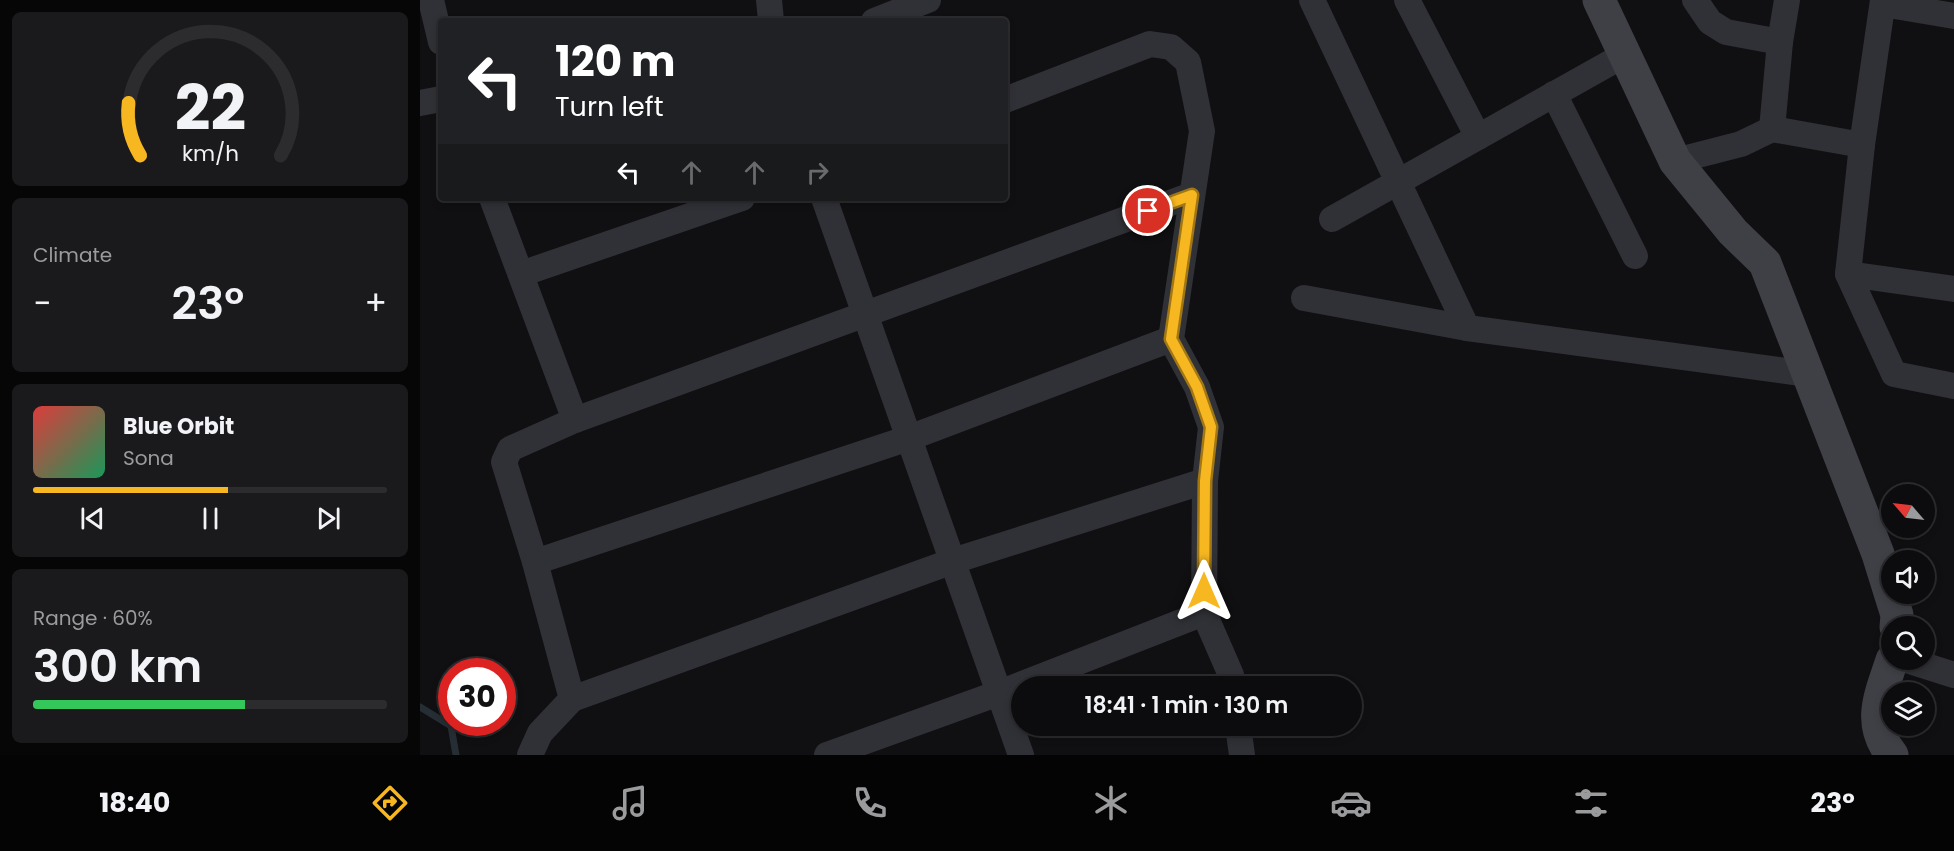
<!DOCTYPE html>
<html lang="en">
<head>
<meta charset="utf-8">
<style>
	body { margin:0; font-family:Poppins,sans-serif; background:#1a191b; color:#f1f3f6; height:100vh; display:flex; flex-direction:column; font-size:22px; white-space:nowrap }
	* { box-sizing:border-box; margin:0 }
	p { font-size:20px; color:#9a9b9d }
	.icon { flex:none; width:33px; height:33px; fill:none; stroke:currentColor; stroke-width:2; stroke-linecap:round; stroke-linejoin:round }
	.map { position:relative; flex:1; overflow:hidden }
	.details { display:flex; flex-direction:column; gap:12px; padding:12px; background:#070607; width:420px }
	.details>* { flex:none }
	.guide { position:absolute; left:18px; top:18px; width:570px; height:183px; border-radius:6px; box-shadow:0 3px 9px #0003,0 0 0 2px #2c2b2e; background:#202124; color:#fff; overflow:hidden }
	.needle { width:39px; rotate:298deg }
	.fabs { position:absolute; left:1461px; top:484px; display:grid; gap:12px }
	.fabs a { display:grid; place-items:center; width:54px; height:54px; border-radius:50%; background:#0c0b0d; box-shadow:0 3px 9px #0003,0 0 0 2px #2c2b2e; font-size:30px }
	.speed { position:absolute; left:18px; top:658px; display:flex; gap:12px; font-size:30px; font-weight:700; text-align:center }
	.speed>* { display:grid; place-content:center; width:78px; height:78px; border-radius:50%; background:#0c0b0d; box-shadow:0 3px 9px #0003,0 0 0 2px #2c2b2e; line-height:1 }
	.speed .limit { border:9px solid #d22; background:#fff; color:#111 }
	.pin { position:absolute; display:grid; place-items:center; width:51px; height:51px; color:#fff; margin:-26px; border:3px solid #fff; border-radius:50%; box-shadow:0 2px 6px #0007 }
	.me { position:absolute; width:66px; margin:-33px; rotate:0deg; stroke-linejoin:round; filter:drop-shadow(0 0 4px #0008) }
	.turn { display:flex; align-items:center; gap:21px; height:126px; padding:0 18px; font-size:27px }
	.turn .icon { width:78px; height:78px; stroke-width:2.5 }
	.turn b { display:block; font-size:42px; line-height:51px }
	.lanes { display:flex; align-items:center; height:57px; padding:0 18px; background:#0003; justify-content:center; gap:30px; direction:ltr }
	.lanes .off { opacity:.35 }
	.big { font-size:45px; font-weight:600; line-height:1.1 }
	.details .tile { flex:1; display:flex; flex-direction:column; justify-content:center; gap:9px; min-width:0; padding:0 21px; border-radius:9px; background:#1a191b }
	.details .dial { align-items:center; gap:0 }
	.dial svg { height:156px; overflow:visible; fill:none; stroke:#2c2b2e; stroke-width:7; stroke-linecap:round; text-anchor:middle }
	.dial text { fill:#f1f3f6; stroke:none }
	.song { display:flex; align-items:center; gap:18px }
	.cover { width:72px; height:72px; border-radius:9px; background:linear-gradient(135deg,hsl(0 70% 55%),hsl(150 70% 35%)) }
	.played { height:6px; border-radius:3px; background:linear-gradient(90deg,#f7b721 55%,#2c2b2e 55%) }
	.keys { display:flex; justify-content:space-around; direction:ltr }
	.heat { display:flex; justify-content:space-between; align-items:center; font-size:33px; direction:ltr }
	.charge { height:9px; border-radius:4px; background:linear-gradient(90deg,#34c759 60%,#2c2b2e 0) }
	.trip { position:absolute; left:591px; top:676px; width:351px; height:60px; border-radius:30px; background:#0c0b0d; box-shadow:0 3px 9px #0003,0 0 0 2px #2c2b2e; font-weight:600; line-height:60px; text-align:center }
	.tab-bar { display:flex; height:96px; justify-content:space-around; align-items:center; background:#050405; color:#9a9b9d }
	.tab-bar .icon { width:42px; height:42px }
	.tab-bar .selected { color:#f7b721 }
	.tab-bar b { font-size:27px; color:#f1f3f6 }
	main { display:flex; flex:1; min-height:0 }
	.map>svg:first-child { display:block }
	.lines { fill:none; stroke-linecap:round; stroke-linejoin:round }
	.stream { stroke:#262e35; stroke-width:7 }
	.street { stroke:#303136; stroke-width:26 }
	.secondary { stroke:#3e4046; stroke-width:33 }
	.route-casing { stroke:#a17715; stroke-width:15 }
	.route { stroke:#f7b721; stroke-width:10 }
</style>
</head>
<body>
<main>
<section class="details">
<div class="tile dial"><svg viewBox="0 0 100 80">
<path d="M14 69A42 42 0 1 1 86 69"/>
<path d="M14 69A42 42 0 0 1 8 42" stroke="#f7b721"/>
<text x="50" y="56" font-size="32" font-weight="700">22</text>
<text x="50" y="72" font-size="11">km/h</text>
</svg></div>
<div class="tile"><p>Climate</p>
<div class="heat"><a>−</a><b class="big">23°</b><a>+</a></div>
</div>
<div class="tile">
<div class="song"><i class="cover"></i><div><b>Blue Orbit</b><p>Sona</p></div></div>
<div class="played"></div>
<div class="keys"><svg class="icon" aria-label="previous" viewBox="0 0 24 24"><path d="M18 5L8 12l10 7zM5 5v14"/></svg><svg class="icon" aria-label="pause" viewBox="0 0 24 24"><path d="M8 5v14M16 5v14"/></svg><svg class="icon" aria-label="next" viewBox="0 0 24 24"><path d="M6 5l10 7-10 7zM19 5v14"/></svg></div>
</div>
<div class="tile"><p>Range · 60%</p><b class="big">300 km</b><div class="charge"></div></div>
</section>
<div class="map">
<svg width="1534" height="755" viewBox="0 0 1534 755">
	<rect width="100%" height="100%" fill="#100f11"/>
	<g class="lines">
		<polyline class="stream" points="0,707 31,726 36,755"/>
		<g class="street">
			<polyline points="11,0 21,42"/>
			<polyline points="349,0 351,21"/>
			<polyline points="892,0 1047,328"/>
			<polyline points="987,0 1058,137"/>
			<polyline points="1275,0 1290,22 1306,32 1360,42"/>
			<polyline points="1463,0 1442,145 1428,274 1474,374 1534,386"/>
			<polyline points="1463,4 1534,16"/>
			<polyline points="454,21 508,0"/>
			<polyline points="1134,94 1215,256"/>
			<polyline points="585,100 730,44 751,47 768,62 782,131 751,339 777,387 791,427 785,481 784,613 811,675 813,687"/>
			<polyline points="0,103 21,99"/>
			<polyline points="1352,129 1360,42 1367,0"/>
			<polyline points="1352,129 1442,145"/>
			<polyline points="1255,161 1321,144 1352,129"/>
			<polyline points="72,198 155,420 90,449 84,462 115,562 152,699 120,733 110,755"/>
			<polyline points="404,198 601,755"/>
			<polyline points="912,219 1204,55"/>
			<polyline points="101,274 322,198"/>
			<polyline points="1428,274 1534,289"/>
			<polyline points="884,298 1047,328 1388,374"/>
			<polyline points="155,420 772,195"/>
			<polyline points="115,562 489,438 751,339"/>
			<polyline points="1487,660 1534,675"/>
			<polyline points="152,699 533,561 785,481"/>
			<polyline points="818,726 822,755"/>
			<polyline points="407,755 579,693 784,613"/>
		</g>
		<g class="secondary">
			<polyline points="1179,0 1255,161 1313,232 1345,263 1458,554 1477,615 1476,627"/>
			<path d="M 1472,660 C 1461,694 1446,723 1472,755"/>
		</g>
	</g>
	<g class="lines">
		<g class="route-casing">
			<polyline id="route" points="728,211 772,195 751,339 777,387 791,427 785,481 784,591"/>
		</g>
		<use href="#route" class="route"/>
	</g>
</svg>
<div class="fabs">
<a><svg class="needle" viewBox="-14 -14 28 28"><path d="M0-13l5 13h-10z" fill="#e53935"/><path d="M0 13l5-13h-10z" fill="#9a9b9d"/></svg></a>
<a><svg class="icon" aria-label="sound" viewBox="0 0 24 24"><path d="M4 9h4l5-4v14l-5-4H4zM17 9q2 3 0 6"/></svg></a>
<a><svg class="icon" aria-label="search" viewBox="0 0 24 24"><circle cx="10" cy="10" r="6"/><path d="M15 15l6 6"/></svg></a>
<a><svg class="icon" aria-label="layers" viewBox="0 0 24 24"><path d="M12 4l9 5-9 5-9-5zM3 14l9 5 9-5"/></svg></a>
</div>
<div class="speed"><div class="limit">30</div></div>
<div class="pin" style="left:728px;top:211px;background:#d93025"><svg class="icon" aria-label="arrive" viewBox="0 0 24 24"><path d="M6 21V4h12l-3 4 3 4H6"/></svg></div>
<svg class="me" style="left:784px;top:591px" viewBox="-20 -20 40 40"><path d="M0-17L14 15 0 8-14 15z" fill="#f7b721" stroke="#fff" stroke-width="4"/></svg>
<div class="trip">18:41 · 1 min · 130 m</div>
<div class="guide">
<div class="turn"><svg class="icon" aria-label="left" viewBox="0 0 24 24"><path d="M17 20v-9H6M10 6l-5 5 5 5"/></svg><div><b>120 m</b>Turn left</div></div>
<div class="lanes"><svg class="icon" aria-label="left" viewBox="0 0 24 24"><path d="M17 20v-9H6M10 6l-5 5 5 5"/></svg><svg class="icon off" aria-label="ahead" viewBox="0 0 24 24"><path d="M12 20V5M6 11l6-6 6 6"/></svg><svg class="icon off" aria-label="ahead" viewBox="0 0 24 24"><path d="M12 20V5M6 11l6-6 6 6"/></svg><svg class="icon off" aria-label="right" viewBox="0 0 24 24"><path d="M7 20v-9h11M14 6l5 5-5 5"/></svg></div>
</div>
</div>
</main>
<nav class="tab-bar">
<b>18:40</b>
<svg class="icon selected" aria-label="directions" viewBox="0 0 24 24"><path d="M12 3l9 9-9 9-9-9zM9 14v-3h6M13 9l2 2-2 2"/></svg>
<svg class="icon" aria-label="music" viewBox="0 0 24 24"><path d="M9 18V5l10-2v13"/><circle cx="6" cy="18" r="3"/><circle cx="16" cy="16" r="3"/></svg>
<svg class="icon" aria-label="phone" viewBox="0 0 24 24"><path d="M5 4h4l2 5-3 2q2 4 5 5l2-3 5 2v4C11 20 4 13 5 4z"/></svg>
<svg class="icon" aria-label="climate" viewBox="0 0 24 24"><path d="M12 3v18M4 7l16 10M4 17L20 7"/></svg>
<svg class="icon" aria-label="car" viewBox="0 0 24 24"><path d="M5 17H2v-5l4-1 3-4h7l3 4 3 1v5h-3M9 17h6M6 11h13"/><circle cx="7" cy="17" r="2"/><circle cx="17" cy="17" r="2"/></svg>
<svg class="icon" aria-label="filters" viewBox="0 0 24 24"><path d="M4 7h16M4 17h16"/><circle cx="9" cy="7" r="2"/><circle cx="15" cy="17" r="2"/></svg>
<b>23°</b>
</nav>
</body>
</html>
